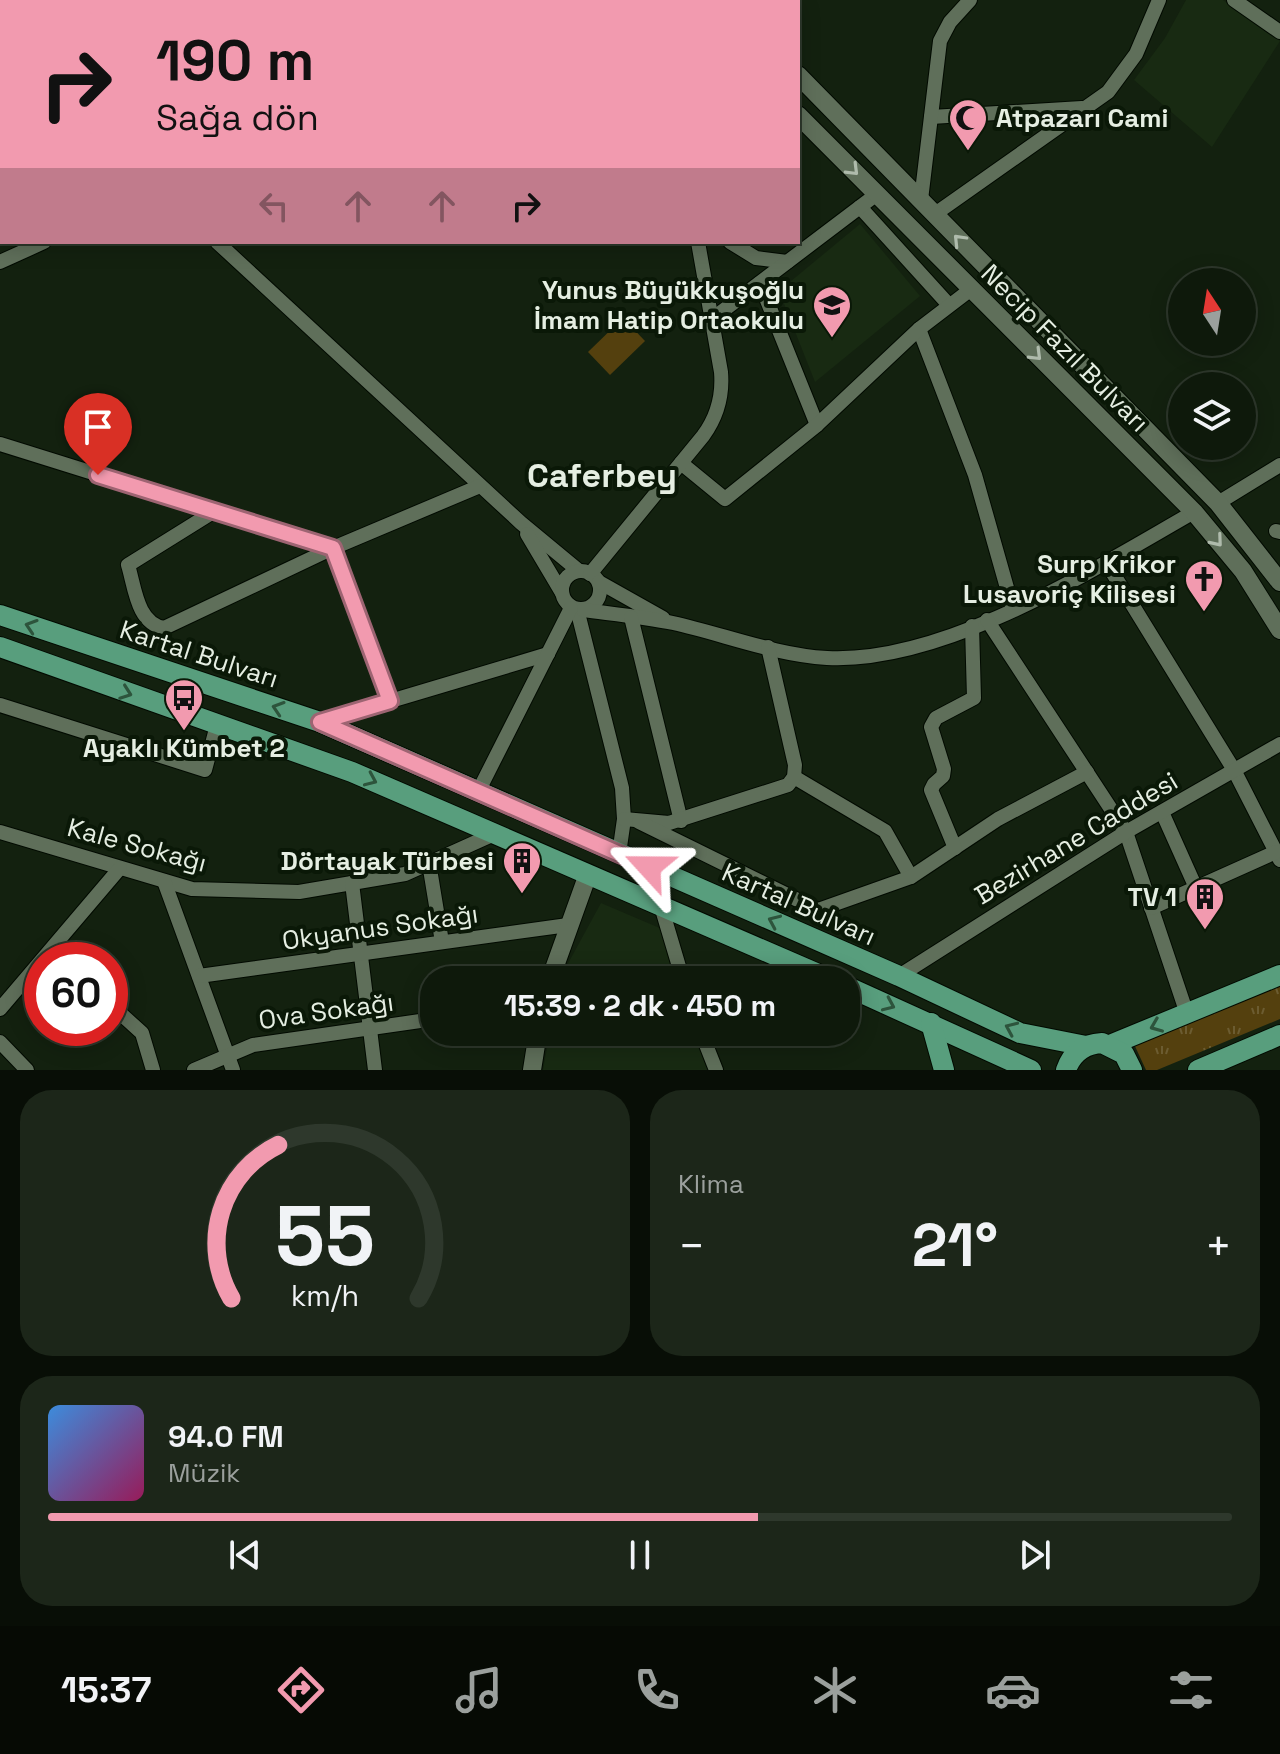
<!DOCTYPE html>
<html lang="tr">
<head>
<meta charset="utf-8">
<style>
	body { margin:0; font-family:"Space Grotesk",sans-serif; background:#1c2619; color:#f1f3f6; height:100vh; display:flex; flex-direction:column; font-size:30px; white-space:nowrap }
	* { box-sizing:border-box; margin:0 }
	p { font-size:26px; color:#9ba09d }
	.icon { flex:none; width:44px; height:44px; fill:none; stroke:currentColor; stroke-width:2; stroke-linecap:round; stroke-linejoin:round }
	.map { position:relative; height:1070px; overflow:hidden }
	.panel { display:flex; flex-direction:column; gap:20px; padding:20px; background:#080e06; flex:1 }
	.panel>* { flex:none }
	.banner { position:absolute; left:0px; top:0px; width:800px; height:244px; box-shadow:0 4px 20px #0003,0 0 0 2px #2e382c; background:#f29aaf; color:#111; overflow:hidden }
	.needle { width:52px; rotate:348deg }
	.controls { position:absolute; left:1168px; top:268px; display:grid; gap:16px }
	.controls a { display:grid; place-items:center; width:88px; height:88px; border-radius:50%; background:#0e190b; box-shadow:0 4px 20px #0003,0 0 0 2px #2e382c; font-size:40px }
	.speed { position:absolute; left:24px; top:942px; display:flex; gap:16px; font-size:40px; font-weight:700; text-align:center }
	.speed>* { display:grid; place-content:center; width:104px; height:104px; border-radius:50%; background:#0e190b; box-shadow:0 4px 20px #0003,0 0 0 2px #2e382c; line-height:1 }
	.speed .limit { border:12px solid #d22; background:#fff; color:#111 }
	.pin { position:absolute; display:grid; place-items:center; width:68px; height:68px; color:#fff; margin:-82px -34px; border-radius:50% 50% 50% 0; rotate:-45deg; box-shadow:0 0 8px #0007 }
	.pin .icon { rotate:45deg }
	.me { position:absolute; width:88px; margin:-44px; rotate:294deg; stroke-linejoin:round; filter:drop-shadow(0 0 6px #0008) }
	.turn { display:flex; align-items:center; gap:28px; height:168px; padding:0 24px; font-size:36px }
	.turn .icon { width:104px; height:104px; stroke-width:2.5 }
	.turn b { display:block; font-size:56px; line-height:68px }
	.lanes { display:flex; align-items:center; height:76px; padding:0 24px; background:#0003; justify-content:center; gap:40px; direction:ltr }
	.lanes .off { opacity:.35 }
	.big { font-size:60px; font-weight:800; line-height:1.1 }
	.panel .card { flex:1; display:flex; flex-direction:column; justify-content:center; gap:12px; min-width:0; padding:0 28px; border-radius:32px; background:#1c2619 }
	.panel .dial { align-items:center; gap:0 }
	.dial svg { height:208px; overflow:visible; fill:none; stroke:#2e382c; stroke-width:7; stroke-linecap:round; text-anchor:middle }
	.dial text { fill:#f1f3f6; stroke:none }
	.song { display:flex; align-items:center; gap:24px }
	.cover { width:96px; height:96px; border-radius:12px; background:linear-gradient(135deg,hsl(210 70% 55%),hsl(330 70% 35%)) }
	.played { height:8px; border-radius:4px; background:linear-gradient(90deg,#f29aaf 60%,#2e382c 60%) }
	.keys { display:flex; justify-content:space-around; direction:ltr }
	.heat { display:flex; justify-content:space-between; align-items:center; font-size:44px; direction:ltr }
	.panel .tiles { flex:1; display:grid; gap:20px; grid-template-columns:1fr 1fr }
	.card:last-child { grid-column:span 2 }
	.trip { position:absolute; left:420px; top:966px; width:440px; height:80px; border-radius:32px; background:#0e190b; box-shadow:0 4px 20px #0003,0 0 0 2px #2e382c; font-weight:800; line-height:80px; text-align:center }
	.menu { display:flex; height:128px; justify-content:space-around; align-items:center; background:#060a04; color:#9ba09d }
	.menu .icon { width:56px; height:56px }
	.menu .current { color:#f29aaf }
	.menu b { font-size:36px; color:#f1f3f6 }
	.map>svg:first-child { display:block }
	.built { fill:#182a12 }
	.grass { fill:url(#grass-tufts) }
	.pitch { fill:#54400e }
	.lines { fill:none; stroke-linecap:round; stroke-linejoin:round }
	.street-casing { stroke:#020a00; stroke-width:16 }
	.secondary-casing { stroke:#020a00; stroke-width:20 }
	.primary-casing { stroke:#020a00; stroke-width:22 }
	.street { stroke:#5f6f5a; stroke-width:14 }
	.secondary { stroke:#5f6f5a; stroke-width:18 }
	.primary { stroke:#589e7d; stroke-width:20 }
	.oneway { stroke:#afbbac }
	.oneway2 { stroke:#2d543c }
	.route-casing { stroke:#9d6472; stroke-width:20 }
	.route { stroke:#f29aaf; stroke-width:14 }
	.labels { text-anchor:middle; stroke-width:8; stroke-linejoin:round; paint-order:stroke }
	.poi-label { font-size:26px; font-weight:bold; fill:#e5eee2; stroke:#0a1807; text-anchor:end }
	.street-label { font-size:26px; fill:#e5eee2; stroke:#0a1807 }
	.district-label { font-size:34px; font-weight:bold; fill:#e5eee2; stroke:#0a1807 }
</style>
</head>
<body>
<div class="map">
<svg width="1280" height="1070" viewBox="0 0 1280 1070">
	<defs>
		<pattern id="grass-tufts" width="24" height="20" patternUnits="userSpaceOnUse" patternTransform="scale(2)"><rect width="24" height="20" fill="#54400e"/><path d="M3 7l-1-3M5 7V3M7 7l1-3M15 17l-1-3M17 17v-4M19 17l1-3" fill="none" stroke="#6c5c31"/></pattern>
	</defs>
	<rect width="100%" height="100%" fill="#13210f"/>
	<g class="built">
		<polygon points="1186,0 1223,0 1280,41 1212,147 1134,80 1165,38"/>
		<polygon points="860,224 920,296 815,382 779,291"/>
		<polygon points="601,903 662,929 679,980 559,980"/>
		<polygon points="550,1032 696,1032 709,1070 543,1070"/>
	</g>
	<polygon class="grass" points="1280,983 1280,1019 1157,1070 1146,1070 1134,1044"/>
	<polygon class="pitch" points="623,318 645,341 610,375 588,352"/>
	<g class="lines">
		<g class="street-casing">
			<g id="street">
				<polyline points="1234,0 1280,32"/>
				<polyline points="581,2 581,0"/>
				<polyline points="931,117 1082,108"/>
				<polyline points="921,200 940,41 950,22 970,0"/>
				<polyline points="860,207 949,305"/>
				<polyline points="935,214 1108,92 1136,54 1159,0"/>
				<polyline points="217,242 521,523 579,571"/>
				<polyline points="730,242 756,258 787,262"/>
				<polyline points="0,262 44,242"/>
				<polyline points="760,283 817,425"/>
				<polyline points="712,319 877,194"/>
				<polyline points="919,329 975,475 1013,609"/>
				<polyline points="0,444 333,548 480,486"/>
				<polyline points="681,463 725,499 817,425 919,329 970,290"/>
				<polyline points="1218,503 1280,465"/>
				<path d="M 213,512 L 128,565 C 135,588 137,623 164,628 L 333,548 L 390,701"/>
				<polyline points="1276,531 1280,532"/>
				<polyline points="527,534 562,593"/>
				<polyline points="1106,562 1234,770 1280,860"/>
				<circle cx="581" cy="590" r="19"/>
				<path d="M 590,574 L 703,436 C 717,417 723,396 721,372 L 698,242"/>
				<polyline points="599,582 663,618"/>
				<polyline points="577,609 622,788 624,819 619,854"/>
				<path d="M 583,610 C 613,614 644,617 673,623 C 723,634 775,655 827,658 C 945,664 1094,569 1194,512"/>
				<polyline points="631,617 681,821"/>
				<polyline points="987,620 1126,832 1187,1014"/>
				<polyline points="0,705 205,770 217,725"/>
				<polyline points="320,722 548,654"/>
				<polyline points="794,777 885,831 911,877"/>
				<polyline points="478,792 571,608"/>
				<polyline points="1162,812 1196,888"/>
				<polyline points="624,819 669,823 788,785 794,777 795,765 768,647"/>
				<polyline points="639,822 818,910 911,877 998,819 1087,772"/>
				<polyline points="0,832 192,889 299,892 405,874 494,834"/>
				<polyline points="955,848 931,790 934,784 943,776 944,769 931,727 936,718 974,698 972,626"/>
				<polyline points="429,863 442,942"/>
				<polyline points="164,881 233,1070"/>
				<polyline points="352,883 375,1070"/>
				<polyline points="661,906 683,980"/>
				<polyline points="1151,908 1276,852"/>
				<polyline points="199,976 568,925"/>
				<polyline points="899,976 1126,832 1280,744"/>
				<polyline points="110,1004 142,1033 153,1070"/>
				<polyline points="0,1009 120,868"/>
				<polyline points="701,1032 716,1070"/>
				<polyline points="0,1042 27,1070"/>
				<polyline points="194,1070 253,1045 434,1019"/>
			</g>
		</g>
		<g class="secondary-casing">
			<g id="secondary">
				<polyline points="38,0 39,2"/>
				<polyline points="684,0 686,2"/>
				<polyline points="724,0 726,2"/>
				<polyline points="798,75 1218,503 1280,582"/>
				<polyline points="798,115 1194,512 1243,571 1280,630"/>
				<polyline points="550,980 588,874"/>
				<polyline points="532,1070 538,1032"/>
			</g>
		</g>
		<g class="primary-casing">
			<g id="primary">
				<polyline points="147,2 153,0"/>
				<polyline points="219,2 224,0"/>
				<polyline points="0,57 2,57"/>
				<polyline points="0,87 2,86"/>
				<polyline points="0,615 320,722 899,976 1020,1033 1086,1046"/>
				<polyline points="0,647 352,772 832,980"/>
				<polyline points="846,986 1031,1070"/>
				<polyline points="931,1023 944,1070"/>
				<polyline points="1110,1045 1280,975"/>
				<path d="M 1066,1070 C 1072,1053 1084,1044 1102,1043 L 1124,1054 L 1132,1070"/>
				<polyline points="1198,1070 1280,1035"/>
			</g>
		</g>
		<use href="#street" class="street"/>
		<use href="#secondary" class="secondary"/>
		<use href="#primary" class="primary"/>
	</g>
	<defs><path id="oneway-chevron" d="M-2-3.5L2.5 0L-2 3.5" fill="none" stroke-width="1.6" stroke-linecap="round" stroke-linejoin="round" transform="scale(2)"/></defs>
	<g class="oneway">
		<use href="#oneway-chevron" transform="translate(853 170) rotate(45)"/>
		<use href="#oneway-chevron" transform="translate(959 240) rotate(-134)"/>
		<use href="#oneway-chevron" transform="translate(1036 355) rotate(45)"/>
		<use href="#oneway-chevron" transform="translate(1217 541) rotate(50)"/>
	</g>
	<g class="oneway2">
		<use href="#oneway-chevron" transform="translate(31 626) rotate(-162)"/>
		<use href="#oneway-chevron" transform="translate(126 693) rotate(20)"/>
		<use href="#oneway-chevron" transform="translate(278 708) rotate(-162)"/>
		<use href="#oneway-chevron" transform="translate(371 780) rotate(24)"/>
		<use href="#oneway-chevron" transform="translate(774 921) rotate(-156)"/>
		<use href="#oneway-chevron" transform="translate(889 1005) rotate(24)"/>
		<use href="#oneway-chevron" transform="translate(1156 1026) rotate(158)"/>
		<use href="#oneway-chevron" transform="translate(1011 1028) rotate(-156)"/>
	</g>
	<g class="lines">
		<g class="route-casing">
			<polyline id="route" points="98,475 333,548 390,701 320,722 649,867"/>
		</g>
		<use href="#route" class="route"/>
	</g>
	<defs>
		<g id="mosque-pin" transform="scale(2)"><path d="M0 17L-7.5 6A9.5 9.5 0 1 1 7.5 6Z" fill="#f29aaf" stroke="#0a1807"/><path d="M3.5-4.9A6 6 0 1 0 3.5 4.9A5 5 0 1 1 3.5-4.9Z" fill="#111"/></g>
		<g id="school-pin" transform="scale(2)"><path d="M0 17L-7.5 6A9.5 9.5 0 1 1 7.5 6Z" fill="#f29aaf" stroke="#0a1807"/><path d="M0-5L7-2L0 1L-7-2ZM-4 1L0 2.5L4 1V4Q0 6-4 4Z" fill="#111"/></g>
		<g id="church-pin" transform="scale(2)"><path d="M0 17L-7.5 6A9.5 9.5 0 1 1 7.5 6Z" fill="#f29aaf" stroke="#0a1807"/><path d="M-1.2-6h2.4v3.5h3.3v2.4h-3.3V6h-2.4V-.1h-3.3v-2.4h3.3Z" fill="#111"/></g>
		<g id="bus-pin" transform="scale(2)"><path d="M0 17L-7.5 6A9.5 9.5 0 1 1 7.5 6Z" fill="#f29aaf" stroke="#0a1807"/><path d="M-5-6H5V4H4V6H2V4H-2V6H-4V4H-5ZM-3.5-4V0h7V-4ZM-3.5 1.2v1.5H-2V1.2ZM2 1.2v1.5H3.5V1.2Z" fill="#111"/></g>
		<g id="building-pin" transform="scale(2)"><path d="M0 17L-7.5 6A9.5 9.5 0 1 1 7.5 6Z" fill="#f29aaf" stroke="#0a1807"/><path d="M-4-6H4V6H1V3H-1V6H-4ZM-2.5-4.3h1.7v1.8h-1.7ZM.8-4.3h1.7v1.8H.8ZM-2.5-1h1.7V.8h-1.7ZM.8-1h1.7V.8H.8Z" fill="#111"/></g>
	</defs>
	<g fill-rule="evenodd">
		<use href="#mosque-pin" x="968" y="118"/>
		<use href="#school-pin" x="832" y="305"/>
		<use href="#church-pin" x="1204" y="579"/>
		<use href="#bus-pin" x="184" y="698"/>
		<use href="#building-pin" x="522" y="861"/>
		<use href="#building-pin" x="1205" y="897"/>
	</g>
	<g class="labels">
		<g class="poi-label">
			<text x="996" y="127" text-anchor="start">Atpazarı Cami</text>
			<text x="804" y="299">Yunus Büyükkuşoğlu<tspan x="804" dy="30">İmam Hatip Ortaokulu</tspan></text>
			<text x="1176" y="573">Surp Krikor<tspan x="1176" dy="30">Lusavoriç Kilisesi</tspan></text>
			<text x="184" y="757" text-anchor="middle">Ayaklı Kümbet 2</text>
			<text x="494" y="870">Dörtayak Türbesi</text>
			<text x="1177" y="906">TV 1</text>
		</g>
		<g class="street-label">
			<text transform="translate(1065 348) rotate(45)" y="9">Necip Fazıl Bulvarı</text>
			<text transform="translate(199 654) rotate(18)" y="9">Kartal Bulvarı</text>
			<text transform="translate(1076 838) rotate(-31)" y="9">Bezirhane Caddesi</text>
			<text transform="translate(137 845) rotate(15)" y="9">Kale Sokağı</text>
			<text transform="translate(799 904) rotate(24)" y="9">Kartal Bulvarı</text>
			<text transform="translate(380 927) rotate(-8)" y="9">Okyanus Sokağı</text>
			<text transform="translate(326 1011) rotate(-8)" y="9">Ova Sokağı</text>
		</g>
		<g class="district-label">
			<text x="602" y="487">Caferbey</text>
		</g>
	</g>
</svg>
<div class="controls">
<a><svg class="needle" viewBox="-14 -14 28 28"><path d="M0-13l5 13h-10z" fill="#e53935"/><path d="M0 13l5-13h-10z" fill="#9ba09d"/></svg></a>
<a><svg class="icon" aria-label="layers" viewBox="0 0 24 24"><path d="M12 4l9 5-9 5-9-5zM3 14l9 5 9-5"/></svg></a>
</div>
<div class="speed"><div class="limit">60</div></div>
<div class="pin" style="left:98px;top:475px;background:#d93025"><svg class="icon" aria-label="arrive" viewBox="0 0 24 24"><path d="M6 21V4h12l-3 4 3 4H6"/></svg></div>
<svg class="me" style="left:649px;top:867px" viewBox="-20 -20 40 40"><path d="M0-17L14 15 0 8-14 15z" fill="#f29aaf" stroke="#fff" stroke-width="4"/></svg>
<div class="trip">15:39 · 2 dk · 450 m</div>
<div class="banner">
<div class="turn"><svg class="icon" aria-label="right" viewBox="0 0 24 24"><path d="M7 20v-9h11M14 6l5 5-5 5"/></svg><div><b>190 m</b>Sağa dön</div></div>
<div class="lanes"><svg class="icon off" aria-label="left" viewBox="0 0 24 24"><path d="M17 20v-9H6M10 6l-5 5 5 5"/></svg><svg class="icon off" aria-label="ahead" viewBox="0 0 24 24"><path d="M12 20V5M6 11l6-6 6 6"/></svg><svg class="icon off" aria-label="ahead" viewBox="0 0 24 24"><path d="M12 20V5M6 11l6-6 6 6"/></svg><svg class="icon" aria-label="right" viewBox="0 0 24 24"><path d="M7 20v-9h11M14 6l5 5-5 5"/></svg></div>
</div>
</div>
<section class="panel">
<div class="tiles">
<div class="card dial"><svg viewBox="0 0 100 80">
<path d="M14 69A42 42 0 1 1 86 69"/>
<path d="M14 69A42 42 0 0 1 32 10" stroke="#f29aaf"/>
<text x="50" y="56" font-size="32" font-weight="700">55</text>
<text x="50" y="72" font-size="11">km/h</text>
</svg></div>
<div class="card"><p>Klima</p>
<div class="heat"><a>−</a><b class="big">21°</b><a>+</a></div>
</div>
<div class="card">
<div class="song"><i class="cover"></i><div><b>94.0 FM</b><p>Müzik</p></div></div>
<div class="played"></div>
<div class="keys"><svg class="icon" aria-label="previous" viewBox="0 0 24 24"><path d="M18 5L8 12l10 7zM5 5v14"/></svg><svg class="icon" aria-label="pause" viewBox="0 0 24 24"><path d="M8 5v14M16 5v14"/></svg><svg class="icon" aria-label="next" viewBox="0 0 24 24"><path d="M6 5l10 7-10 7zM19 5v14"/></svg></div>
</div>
</div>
</section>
<nav class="menu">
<b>15:37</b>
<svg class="icon current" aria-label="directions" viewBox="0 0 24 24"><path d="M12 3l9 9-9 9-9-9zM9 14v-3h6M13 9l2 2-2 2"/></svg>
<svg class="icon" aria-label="music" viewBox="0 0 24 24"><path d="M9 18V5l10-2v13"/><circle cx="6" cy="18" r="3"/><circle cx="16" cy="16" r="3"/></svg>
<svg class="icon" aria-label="phone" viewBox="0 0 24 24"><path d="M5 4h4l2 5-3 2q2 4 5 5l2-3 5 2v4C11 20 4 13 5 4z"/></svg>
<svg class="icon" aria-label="climate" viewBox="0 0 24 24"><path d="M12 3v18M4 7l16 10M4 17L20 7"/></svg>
<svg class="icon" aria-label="car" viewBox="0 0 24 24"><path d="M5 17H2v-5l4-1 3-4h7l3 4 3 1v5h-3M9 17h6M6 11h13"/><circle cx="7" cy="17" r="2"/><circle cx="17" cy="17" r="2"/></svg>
<svg class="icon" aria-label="filters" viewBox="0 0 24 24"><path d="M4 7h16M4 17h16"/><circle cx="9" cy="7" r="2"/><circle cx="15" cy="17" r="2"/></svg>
</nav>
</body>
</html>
